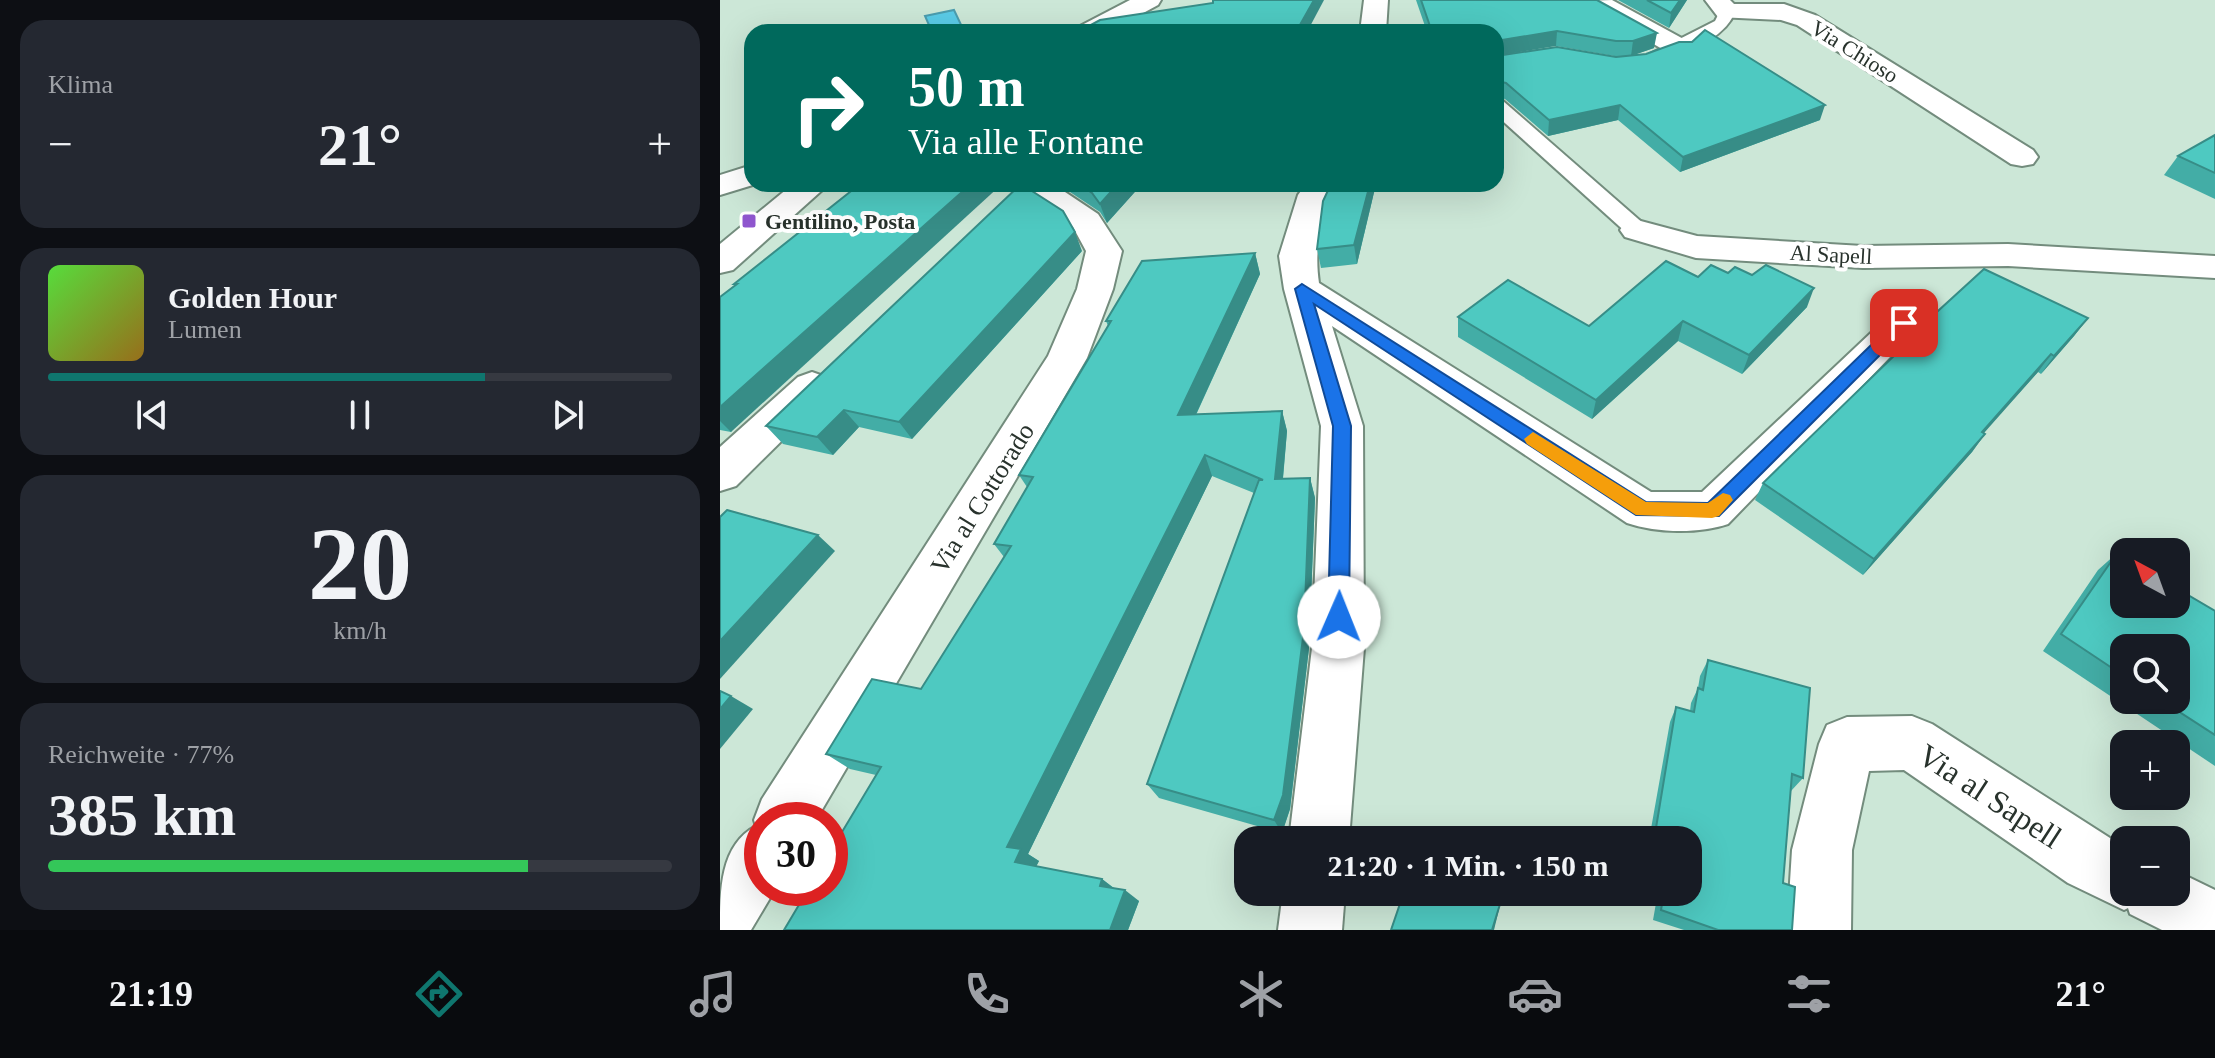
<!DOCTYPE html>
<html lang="de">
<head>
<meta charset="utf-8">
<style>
	body { margin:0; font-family:Georgia,serif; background:#242831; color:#f1f3f6; height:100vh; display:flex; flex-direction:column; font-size:30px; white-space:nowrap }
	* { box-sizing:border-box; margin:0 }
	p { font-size:26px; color:#9ea1a6 }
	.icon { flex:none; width:44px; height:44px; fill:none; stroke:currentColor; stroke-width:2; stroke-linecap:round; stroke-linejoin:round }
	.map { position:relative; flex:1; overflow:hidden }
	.side { display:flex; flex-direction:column; gap:20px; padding:20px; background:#0d0f14; width:720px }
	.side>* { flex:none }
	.guide { position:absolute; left:24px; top:24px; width:760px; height:168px; border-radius:24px; box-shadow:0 8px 32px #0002; background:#00695c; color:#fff; overflow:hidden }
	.needle { width:52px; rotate:319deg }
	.controls { position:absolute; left:1390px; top:538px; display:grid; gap:16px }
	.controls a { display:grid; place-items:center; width:80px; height:80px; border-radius:16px; background:#171b24; box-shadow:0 8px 32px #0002; font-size:40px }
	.speed { position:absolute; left:24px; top:802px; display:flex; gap:16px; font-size:40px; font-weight:700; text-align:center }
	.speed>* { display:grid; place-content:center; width:104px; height:104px; border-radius:50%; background:#171b24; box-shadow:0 8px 32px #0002; line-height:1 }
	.speed .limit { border:12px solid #d22; background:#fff; color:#111 }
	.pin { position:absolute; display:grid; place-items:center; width:68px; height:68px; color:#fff; margin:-34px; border-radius:16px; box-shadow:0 4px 12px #0006 }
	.me { position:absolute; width:88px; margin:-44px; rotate:1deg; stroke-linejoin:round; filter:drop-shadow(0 0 6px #0008) }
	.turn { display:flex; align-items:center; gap:28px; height:168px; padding:0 32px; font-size:36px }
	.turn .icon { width:104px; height:104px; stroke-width:2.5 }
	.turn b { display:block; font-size:56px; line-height:68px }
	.big { font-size:60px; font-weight:700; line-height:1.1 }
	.side .card { flex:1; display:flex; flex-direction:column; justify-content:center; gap:12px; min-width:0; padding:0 28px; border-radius:24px; background:#242831 }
	.side .dial { align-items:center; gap:0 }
	.dial b { font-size:104px; line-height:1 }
	.song { display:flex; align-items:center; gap:24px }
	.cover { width:96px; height:96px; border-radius:12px; background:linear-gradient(135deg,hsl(110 70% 55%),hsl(40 70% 35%)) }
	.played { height:8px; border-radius:4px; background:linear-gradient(90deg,#0f766e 70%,#363941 70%) }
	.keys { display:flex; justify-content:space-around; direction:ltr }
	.heat { display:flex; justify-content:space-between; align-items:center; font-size:44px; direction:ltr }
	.charge { height:12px; border-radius:6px; background:linear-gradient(90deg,#34c759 77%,#363941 0) }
	.trip { position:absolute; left:514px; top:826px; width:468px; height:80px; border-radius:24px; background:#171b24; box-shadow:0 8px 32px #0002; font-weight:700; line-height:80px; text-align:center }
	.tabs { display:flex; height:128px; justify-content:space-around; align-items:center; background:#090b0e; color:#9ea1a6 }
	.tabs .icon { width:56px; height:56px }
	.tabs .active { color:#0f766e }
	.tabs b { font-size:36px; color:#f1f3f6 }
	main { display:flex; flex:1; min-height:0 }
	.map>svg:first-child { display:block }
	.water { fill:#5acbe7; stroke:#4b9daf; stroke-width:2 }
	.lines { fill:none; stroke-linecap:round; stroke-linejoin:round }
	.service-casing { stroke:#738c7d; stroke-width:4 }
	.pedestrian-casing { stroke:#738c7d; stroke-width:4 }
	.minor-casing { stroke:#738c7d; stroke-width:4 }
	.tertiary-casing { stroke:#738c7d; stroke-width:4 }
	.service { fill:#fff; fill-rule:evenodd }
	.pedestrian { fill:#fff; fill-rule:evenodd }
	.minor { fill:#fff; fill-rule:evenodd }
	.tertiary { fill:#fff; fill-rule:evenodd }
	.wall { fill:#43ada6; fill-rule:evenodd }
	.shaded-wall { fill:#378d87 }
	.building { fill:#4ec9c1; stroke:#378d87; stroke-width:2 }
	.route { fill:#1a73e8; stroke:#114b97; stroke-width:2 }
	.slow { fill:#f59e0b }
	.poi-dot { fill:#8f56ce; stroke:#fff; stroke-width:3 }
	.labels { text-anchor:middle; stroke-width:8; stroke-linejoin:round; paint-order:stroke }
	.far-street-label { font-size:22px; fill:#28322c; stroke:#fff }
	.far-poi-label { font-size:22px; font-weight:bold; fill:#28322c; stroke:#fff; text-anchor:start }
	.street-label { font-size:26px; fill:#28322c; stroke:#fff }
	.near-street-label { font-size:32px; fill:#28322c; stroke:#fff }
</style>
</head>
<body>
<main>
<section class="side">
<div class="card"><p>Klima</p>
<div class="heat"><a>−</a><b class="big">21°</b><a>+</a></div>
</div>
<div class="card">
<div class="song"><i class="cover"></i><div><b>Golden Hour</b><p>Lumen</p></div></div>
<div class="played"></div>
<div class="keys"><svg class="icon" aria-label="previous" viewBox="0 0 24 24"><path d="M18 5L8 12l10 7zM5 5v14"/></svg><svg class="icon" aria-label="pause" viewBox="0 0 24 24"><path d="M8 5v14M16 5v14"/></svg><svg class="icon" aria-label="next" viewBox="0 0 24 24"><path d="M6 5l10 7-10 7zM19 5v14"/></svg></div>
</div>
<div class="card dial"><b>20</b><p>km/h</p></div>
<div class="card"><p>Reichweite · 77%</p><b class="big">385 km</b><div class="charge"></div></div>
</section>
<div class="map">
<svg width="1495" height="930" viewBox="0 0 1495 930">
	<rect width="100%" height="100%" fill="#cce7d7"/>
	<polygon class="water" points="234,10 244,31 212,32 205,16"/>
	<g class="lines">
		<g class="service-casing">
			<g id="service">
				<path d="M 1007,7 L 1015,12 C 1004,40 965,53 937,60 L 928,55 L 995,21 L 1001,9 Z"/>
				<polygon points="776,99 783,101 925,225 928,230 925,235 909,235 776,115"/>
			</g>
		</g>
		<g class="pedestrian-casing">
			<polygon id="pedestrian" points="892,0 969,42 973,48 969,54 951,54 867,6 864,1"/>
		</g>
		<g class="minor-casing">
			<g id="minor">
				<polygon points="644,0 668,0 666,32 640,32"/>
				<polygon points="985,0 1010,0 1014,4 1064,4 1095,15 1313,150 1318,157 1313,164 1302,166 1291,164 1077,25 1061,20 998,17"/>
				<polygon points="32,165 32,184 36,184 0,195 0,175"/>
				<path d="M 295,184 L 333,184 L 378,214 L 402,251 L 393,289 L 367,358 L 96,820 L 42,820 L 42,888 L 56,888 L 31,930 L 0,930 C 0,890 0,845 36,826 L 34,820 L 42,799 L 328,356 L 357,289 L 366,251 L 353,227 L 300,191 Z"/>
				<path d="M 586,184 L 619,184 C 600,212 594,250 599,283 L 931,492 L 982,492 L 1171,314 L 1184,310 L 1197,314 L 1203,323 L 1008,524 C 979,534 936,533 907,523 L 612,326 L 643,426 L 644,648 L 629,840 L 569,840 L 592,648 L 601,426 L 564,289 L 559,256 L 578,195 Z"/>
				<polygon points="917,220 977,236 1143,246 1288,244 1495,256 1495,278 1288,266 1143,268 976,258 905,237 900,230 905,223"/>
				<polygon points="92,372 106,377 112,387 106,397 16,486 0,491 0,447 78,377"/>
				<polygon points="1192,716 1212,724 1404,847 1404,892 1456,892 1456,871 1495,890 1495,930 1442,930 1410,914 1408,908 1404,910 1348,883 1184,770 1149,771 1132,850 1131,930 1067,930 1072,850 1099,744 1107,725 1127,717"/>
				<polygon points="563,892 625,892 622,930 558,930"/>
			</g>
		</g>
		<g class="tertiary-casing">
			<g id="tertiary">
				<polygon points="410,0 441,0 438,5 388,32 356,32 360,26"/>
				<polygon points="73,184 109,184 13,270 0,273 0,244"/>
			</g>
		</g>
		<use href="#service" class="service"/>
		<use href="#pedestrian" class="pedestrian"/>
		<use href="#minor" class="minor"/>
		<use href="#tertiary" class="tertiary"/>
	</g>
	<g class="wall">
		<polygon points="696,0 877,0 934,48 913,55 1100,120 960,172 898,120 828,136 785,99 776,97 776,56 905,56 894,56 836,46 776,32 707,32"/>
		<polygon points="898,0 967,0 949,28"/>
		<polygon points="1495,135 1495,199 1444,175 1458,156"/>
		<polygon points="140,184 11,432 0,430 0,297 15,285 14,284"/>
		<polygon points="338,184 422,184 387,223 380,212"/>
		<polygon points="611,184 656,184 637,264 601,268 597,249"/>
		<polygon points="362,251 192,439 139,427 113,455 63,444 46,426"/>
		<polygon points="535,253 540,274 476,415 562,411 567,431 563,479 590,478 595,498 589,648 570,809 562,833 439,798 427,784 534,493 492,476 308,854 319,861 316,866 382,879 394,888 419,901 408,930 156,775 130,769 106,754 201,689 284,557 274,544 307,487 299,475 388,326 386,321"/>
		<polygon points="978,277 1087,307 1022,374 958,341 872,419 738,337 738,317 869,326"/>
		<polygon points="1368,318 1354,336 1321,374 1318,372 1263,433 1265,434 1252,452 1143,575 1035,500 1043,483 1168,362 1172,353"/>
		<path d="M 1397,553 L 1495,611 L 1495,766 L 1323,651 L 1378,570 ZM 1404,648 L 1456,700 L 1404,700 Z"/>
		<polygon points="988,660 1083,778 1071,791 1063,883 1072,930 964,930 933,920 938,892 968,892 968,840 929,840 950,722 956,707 970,711 971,703 978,688 980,676"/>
	</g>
	<g class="shaded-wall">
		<polygon points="594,0 604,0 587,32 576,32"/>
		<polygon points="960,0 967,0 949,28 951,13"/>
		<polygon points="837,31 836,46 776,56 776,41"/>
		<polygon points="937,33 934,48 911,56 913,41"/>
		<polygon points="900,105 898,120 828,136 829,120"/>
		<polygon points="1105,105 1100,120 960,172 963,157"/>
		<polygon points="780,106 779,122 776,122 776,107"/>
		<polygon points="251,184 282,184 11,432 0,421 0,407"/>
		<polygon points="398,184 422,184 387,223 380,204"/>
		<polygon points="650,184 656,184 637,264 634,245"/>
		<polygon points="355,232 362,251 192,439 179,422"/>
		<polygon points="535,253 540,274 466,436 458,415"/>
		<polygon points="1094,288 1087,307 1022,374 1029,355"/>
		<polygon points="1368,318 1354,336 1321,374 1334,356"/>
		<polygon points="963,321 958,341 872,419 876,400"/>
		<polygon points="1331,354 1318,372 1249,450 1262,432"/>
		<polygon points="124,410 139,427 113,455 97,437"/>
		<polygon points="562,411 567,431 561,499 555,479"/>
		<polygon points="1265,434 1252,452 1143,575 1154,559"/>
		<polygon points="485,455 492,476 308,854 319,861 313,873 295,862 287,847"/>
		<polygon points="590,478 595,498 589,648 570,809 562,833 554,820"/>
		<polygon points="98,535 115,551 0,679 0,641"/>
		<polygon points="11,696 33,709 0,749 0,709"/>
		<polygon points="382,879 396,890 380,886"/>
		<polygon points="405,890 419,901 408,930 390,930"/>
		<polygon points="781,901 774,930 772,930"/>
	</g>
	<g class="building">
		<polygon points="493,0 594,0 576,32 358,32 380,20 493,3"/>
		<polygon points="701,0 877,0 937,33 913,41 896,41 837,31 776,41 776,32 712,32"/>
		<polygon points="927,0 960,0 951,13"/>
		<polygon points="985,30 1105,105 963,157 900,105 829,120 786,83 777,81 776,82 776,56 837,47 896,57 926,54 959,42 972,42"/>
		<polygon points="1495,135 1495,173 1458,156"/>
		<polygon points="140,184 251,184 0,407 0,297 17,284 14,284"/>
		<polygon points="301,184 343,211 355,232 179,422 124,410 97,437 46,426"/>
		<polygon points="359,184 398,184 380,204 372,193"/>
		<polygon points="611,184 650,184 634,245 597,249 603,201"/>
		<polygon points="535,253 458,415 562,411 555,479 590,478 584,630 563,795 554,820 427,784 539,480 543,480 485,455 287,847 301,849 295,862 382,879 380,886 405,890 390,930 64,930 89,888 110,888 110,852 161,767 106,754 152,679 201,689 291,546 274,544 313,477 299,475 391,321 386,321 422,261"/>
		<polygon points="946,261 978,277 991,265 1008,273 1015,267 1032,275 1046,265 1094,288 1029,355 963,321 876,400 738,317 788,280 869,326"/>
		<polygon points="1264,269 1368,318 1334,356 1331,354 1262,432 1265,434 1154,559 1043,483 1175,355 1172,353"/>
		<polygon points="7,510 98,535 0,641 0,517"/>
		<polygon points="1397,553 1404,557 1404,604 1456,604 1456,588 1495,611 1495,735 1441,700 1456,700 1456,648 1404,648 1404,676 1341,634"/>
		<polygon points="988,660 1090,688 1083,778 1072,774 1063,883 1075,887 1072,930 998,930 941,910 944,892 968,892 968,840 934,840 956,707 974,712 978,688 983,690"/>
		<polygon points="0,691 11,696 0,709"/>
		<polygon points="684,892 755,892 781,901 772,930 671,930"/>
	</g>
	<polygon class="route" points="582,284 926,502 988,503 1178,319 1189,319 1192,323 999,516 916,515 594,304 631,426 629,617 626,623 619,626 611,623 608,617 613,426 575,289"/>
	<polygon class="slow" points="813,432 926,502 988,503 1003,493 1010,495 1013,500 999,516 992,518 916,515 807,444 804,439"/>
	<rect class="poi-dot" x="21" y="213" width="16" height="16" rx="4"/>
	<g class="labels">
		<g class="far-street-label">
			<text transform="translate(1135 51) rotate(32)" y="8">Via Chioso</text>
			<text transform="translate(1111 254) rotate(3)" y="8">Al Sapell</text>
		</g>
		<g class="far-poi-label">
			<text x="45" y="229">Gentilino, Posta</text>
		</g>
		<g class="street-label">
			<text transform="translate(262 498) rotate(-58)" y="9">Via al Cottorado</text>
		</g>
		<g class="near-street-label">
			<text transform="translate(1270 796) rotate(33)" y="11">Via al Sapell</text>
		</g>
	</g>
</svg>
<div class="controls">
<a><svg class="needle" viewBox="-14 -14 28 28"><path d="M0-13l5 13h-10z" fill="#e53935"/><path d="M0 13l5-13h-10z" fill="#9ea1a6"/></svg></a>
<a><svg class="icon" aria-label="search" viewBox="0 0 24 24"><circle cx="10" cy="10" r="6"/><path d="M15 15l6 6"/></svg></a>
<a>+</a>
<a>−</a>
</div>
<div class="speed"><div class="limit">30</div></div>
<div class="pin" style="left:1184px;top:323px;background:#d93025"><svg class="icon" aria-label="arrive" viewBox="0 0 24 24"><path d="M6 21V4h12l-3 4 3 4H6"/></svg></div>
<svg class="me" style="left:619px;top:617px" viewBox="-20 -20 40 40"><circle r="19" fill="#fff"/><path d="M0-13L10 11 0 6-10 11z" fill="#1a73e8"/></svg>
<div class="trip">21:20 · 1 Min. · 150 m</div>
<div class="guide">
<div class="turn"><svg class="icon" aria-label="right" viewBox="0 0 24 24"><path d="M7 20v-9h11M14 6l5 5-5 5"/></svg><div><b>50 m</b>Via alle Fontane</div></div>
</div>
</div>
</main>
<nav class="tabs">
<b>21:19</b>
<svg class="icon active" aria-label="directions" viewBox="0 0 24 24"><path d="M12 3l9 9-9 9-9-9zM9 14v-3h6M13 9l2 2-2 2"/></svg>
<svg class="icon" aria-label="music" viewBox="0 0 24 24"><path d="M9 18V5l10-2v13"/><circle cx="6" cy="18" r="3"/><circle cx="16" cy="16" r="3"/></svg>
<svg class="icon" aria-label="phone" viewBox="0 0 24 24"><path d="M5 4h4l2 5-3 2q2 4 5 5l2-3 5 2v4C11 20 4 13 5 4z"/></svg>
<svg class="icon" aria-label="climate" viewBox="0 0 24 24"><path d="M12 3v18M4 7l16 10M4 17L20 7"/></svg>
<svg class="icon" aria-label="car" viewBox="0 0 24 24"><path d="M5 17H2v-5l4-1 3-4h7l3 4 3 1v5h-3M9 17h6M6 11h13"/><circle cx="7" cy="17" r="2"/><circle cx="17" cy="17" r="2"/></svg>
<svg class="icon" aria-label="filters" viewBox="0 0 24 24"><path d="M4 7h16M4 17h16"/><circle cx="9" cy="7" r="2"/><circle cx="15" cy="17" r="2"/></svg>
<b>21°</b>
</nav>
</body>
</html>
